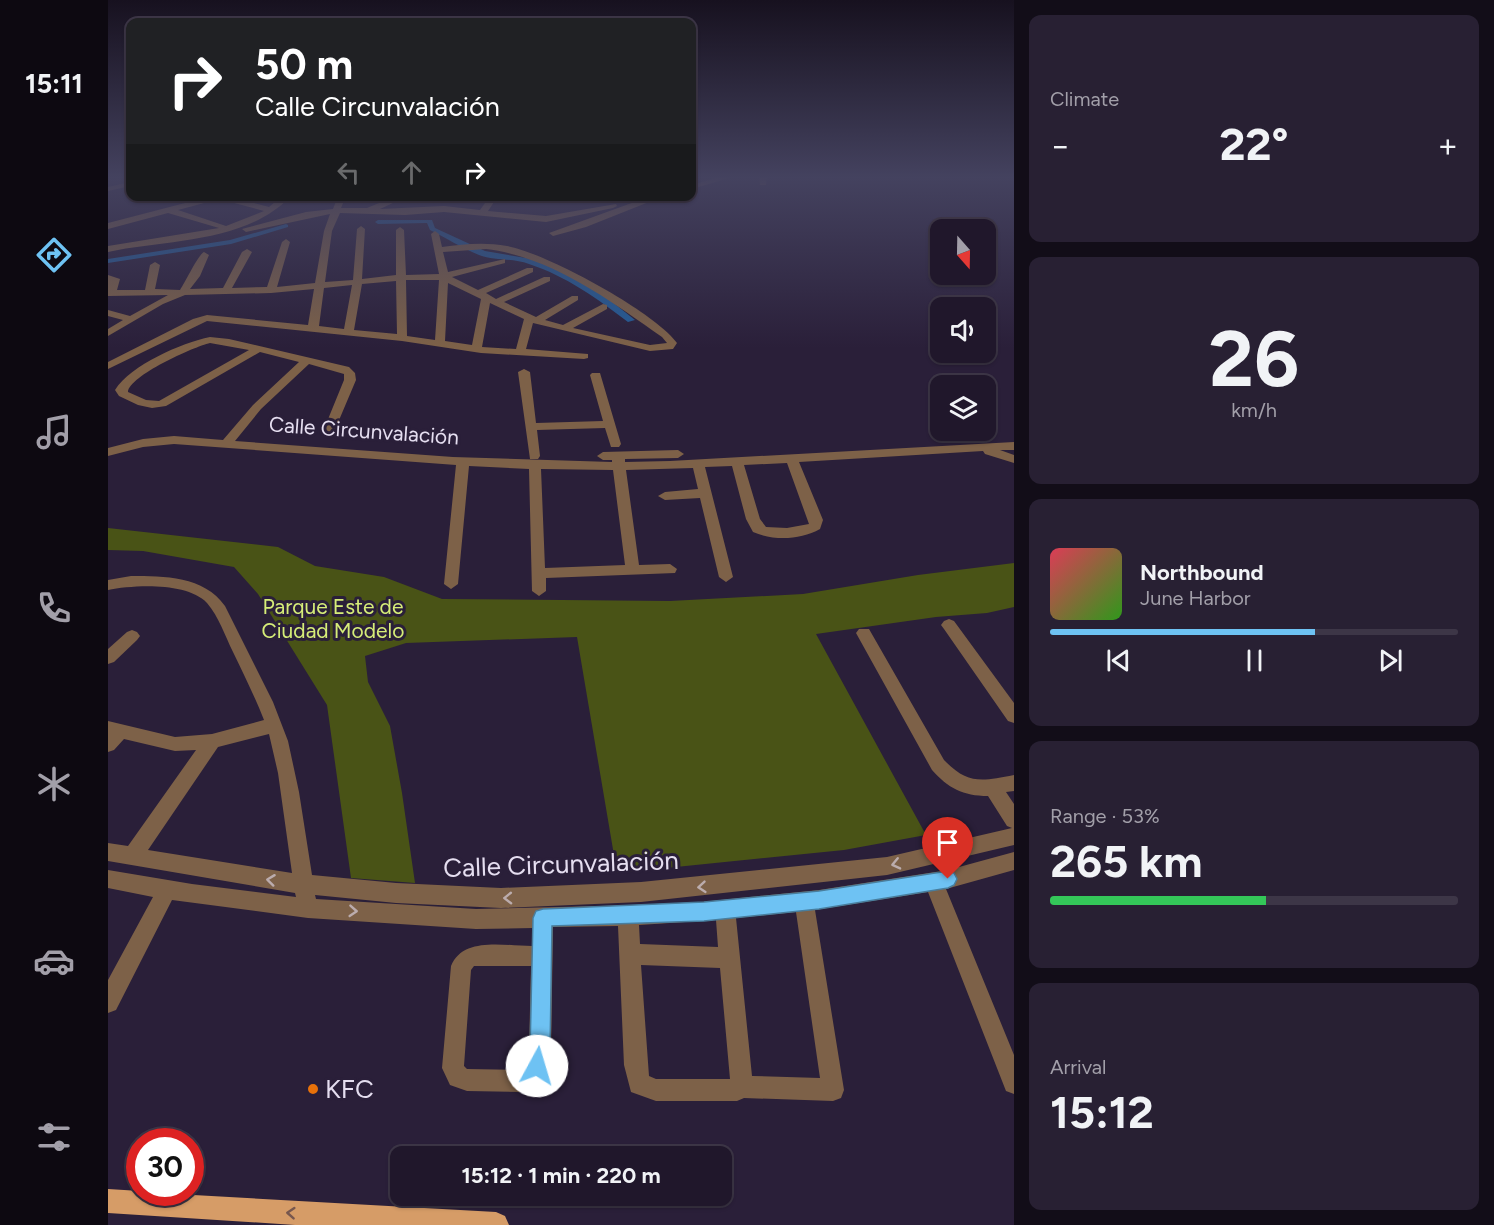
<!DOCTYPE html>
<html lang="en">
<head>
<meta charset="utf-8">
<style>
	body { margin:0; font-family:Figtree,sans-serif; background:#282033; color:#f1f3f6; height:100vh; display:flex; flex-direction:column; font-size:22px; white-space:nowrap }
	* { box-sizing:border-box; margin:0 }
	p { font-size:20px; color:#a29fa9 }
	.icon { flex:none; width:33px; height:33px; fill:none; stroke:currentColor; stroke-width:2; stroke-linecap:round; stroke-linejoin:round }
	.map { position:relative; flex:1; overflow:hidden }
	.details { display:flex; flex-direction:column; gap:15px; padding:15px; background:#120d18; width:480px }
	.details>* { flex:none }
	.top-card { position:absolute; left:18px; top:18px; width:570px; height:183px; border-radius:12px; box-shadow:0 2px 4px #0004,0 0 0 2px #3d3647; background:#202124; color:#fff; overflow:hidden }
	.needle { width:39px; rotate:160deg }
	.buttons { position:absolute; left:822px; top:219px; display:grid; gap:12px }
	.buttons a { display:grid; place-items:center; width:66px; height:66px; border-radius:12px; background:#20172b; box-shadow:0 2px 4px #0004,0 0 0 2px #3d3647; font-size:30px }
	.speed { position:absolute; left:18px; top:1128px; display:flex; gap:12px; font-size:30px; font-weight:700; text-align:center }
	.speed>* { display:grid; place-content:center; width:78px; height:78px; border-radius:50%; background:#20172b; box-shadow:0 2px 4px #0004,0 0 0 2px #3d3647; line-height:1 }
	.speed .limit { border:9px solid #d22; background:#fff; color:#111 }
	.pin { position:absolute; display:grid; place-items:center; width:51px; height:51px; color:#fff; margin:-62px -26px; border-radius:50% 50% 50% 0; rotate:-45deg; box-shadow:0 0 6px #0007 }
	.pin .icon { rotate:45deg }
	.me { position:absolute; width:66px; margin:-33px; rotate:6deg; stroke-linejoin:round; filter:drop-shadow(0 0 4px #0008) }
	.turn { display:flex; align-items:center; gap:21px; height:126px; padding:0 30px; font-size:27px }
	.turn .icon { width:78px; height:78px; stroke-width:2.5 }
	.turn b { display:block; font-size:42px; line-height:51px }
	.lanes { display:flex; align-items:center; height:57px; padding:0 30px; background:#0003; justify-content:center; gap:30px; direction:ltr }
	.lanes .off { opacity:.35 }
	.big { font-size:45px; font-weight:700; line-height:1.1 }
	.details .widget { flex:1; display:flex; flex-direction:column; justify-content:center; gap:9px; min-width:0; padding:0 21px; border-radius:12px; background:#282033 }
	.details .dial { align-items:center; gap:0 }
	.dial b { font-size:78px; line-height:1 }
	.song { display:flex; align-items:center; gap:18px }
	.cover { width:72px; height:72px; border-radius:9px; background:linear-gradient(135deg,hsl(350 70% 55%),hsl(110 70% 35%)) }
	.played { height:6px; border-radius:3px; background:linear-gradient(90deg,#6ec2f3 65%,#3d3647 65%) }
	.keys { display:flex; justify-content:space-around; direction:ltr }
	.heat { display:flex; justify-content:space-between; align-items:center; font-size:33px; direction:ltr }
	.charge { height:9px; border-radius:4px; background:linear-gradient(90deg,#34c759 53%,#3d3647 0) }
	.trip { position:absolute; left:282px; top:1146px; width:342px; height:60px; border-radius:12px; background:#20172b; box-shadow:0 2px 4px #0004,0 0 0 2px #3d3647; font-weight:700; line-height:60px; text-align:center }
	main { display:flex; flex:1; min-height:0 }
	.menu { display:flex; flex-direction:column; width:108px; justify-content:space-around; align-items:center; background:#0d0911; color:#a29fa9 }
	.menu .icon { width:42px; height:42px }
	.menu .on { color:#6ec2f3 }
	.menu b { font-size:27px; color:#f1f3f6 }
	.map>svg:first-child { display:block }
	.green { fill:#495316 }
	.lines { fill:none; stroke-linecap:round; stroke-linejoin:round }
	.canal { fill:#235c98; fill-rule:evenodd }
	.minor { fill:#7d6148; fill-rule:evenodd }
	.tertiary { fill:#7d6148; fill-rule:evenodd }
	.primary { fill:#d69c67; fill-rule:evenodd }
	.oneway { stroke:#bbacad }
	.oneway2 { stroke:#77574e }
	.route { fill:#6ec2f3; stroke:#487e9e; stroke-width:1.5 }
	.food-dot { fill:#e8710a; stroke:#2a1f39; stroke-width:2 }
	.labels { text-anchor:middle; stroke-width:6; stroke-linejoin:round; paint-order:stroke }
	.street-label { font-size:21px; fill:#e5def0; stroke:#2a1f39 }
	.park-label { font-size:21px; fill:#d6ed78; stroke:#2a1f39 }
	.near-street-label { font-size:26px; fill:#e5def0; stroke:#2a1f39 }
	.near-poi-label { font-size:26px; fill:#e5def0; stroke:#2a1f39; text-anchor:start }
</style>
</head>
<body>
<main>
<nav class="menu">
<b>15:11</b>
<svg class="icon on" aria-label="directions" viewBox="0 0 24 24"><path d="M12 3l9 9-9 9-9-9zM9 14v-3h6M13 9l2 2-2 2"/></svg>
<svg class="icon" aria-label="music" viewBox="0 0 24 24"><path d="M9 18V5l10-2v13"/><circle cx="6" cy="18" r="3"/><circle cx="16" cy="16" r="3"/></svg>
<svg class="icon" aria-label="phone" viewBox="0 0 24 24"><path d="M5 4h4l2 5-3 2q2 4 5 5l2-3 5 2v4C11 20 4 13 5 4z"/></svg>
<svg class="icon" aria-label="climate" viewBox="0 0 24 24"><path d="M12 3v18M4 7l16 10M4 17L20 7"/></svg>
<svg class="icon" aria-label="car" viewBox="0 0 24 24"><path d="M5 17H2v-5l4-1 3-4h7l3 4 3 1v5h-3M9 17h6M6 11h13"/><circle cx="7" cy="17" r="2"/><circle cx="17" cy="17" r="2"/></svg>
<svg class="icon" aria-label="filters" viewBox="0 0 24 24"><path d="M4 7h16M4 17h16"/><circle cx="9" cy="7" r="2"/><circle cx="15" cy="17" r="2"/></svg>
</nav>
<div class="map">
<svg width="906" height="1225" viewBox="0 0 906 1225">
	<rect width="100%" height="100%" fill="#2a1f39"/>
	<polygon class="green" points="0,528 170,547 207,566 276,577 334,599 562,601 695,594 810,575 906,563 906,607 879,613 828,617 708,634 818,835 736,850 509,873 469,637 298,643 257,656 260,682 282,726 294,793 307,883 243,878 219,705 150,594 126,567 35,551 0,550"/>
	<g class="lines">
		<g class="canal">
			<path d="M 324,220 L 327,228 L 377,251 L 424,259 L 450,270 L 493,293 L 527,320 L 520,322 C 490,299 458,276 421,264 C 405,258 387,261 371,255 C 354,248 338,238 322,230 L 319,223 L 270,224 L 267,222 L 270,220 Z"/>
			<polygon points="178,224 180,225 180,227 123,244 0,263 0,259 122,240"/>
		</g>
		<g class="minor">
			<polygon points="614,176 628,176 584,189 584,185"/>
			<polygon points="651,176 659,176 658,185 652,185"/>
			<path d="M 104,196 L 119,196 L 161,207 L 174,196 L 183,196 C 137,244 60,239 0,252 L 0,246 L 111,228 L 60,213 L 0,229 L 0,223 ZM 111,199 L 156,211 L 118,226 L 70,210 Z"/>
			<path d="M 230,196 L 238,196 L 233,208 L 259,208 L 288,196 L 300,196 L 272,209 L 336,206 L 372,210 L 382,196 L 390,196 L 380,211 L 438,216 L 508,204 L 509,206 L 505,208 L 438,222 L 336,212 L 297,215 L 232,213 L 224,231 L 217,282 L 245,280 L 249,229 L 253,226 L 257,229 L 254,279 L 288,275 L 288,230 L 292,227 L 296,230 L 298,275 L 331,274 L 323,234 L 327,231 L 331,234 L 334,247 C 356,244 377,242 399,246 C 438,253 547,312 569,343 L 565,349 L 542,351 L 425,323 L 418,349 L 480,354 L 480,358 L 476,359 L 373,353 L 294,341 L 99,321 L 0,369 L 0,362 L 85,319 L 99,315 L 200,325 L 206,289 L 163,293 L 77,295 L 55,304 L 0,336 L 0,329 L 15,320 L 0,316 L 0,310 L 22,316 L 60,295 L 0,296 L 0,275 L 12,279 L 9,290 L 37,290 L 42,265 L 47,262 L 52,265 L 47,289 L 72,290 C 78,281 90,255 96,252 L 101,255 L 92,276 L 82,289 L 115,288 L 134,252 L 139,249 L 144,252 L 124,288 L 159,287 L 174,242 L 178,239 L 182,242 L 169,287 L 207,283 L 216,231 L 222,214 L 138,232 L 134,229 L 198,212 L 225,209 ZM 378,249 C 444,257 501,300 554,337 L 559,343 L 542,345 L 465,328 L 499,309 L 499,305 L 495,304 L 455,325 L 437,320 L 470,300 L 470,296 L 464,296 L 428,317 L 396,302 L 442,281 L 442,277 L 436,277 L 388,299 L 378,293 L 425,272 L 425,268 L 419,268 L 370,290 L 344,277 L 397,263 L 397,259 L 340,272 L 335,252 ZM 298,280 L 331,280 L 327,340 L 299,336 ZM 288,281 L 289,334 L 246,330 L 254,284 ZM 340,283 L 373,299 L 364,345 L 337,341 ZM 244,285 L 236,329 L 211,326 L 216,288 ZM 382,303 L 416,319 L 408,349 L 374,347 Z"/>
			<polygon points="543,196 556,196 478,227 445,236 441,233"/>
			<path d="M 102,337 L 121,339 L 241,367 L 247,373 L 248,380 L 226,432 L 222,433 L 216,429 L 236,380 L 236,374 L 201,364 L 153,409 L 127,441 L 345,457 L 504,462 L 504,460 L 495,460 L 489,456 L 495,452 L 570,450 L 576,454 L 570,458 L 517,459 L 517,462 L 562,461 L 906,442 L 906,450 L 892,450 L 906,455 L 906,463 L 877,454 L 875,451 L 691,462 L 715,520 L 712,529 C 692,540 666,541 645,532 L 638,519 L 624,466 L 597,467 L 625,577 L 618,582 L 611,577 L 592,498 L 557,500 L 550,496 L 557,492 L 590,489 L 585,468 L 518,470 L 531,565 L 562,564 L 569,569 L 567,573 L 438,578 L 438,591 L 431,596 L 424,591 L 421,469 L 361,466 L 350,584 L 343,589 L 336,584 L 348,465 L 66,444 L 35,447 L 0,456 L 0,448 L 35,439 L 66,436 L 115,440 L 145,405 L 191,362 L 152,352 L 58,406 L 44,408 L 30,405 L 11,396 L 7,390 C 23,365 73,343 102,337 ZM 102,343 L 141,350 L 51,401 L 38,400 L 20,392 C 21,376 85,347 102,343 ZM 679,463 L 701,524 L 679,528 L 658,527 L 652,519 L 636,465 ZM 433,469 L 505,470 L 517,565 L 437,568 Z"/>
			<polygon points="416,369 422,372 428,423 495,421 482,375 484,373 492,373 513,444 511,447 503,447 497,428 429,430 432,456 430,459 422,459 410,372"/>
			<path d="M 23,576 C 56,576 96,576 117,606 L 165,702 L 180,741 L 191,792 L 204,875 L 288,883 L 393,888 L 533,882 L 779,857 L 904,828 L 899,826 L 880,796 C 855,796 840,788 824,770 L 748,633 L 751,629 L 761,629 L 836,760 C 860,785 874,781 906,775 L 906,791 L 898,792 L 906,804 L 906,845 L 779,875 L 533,902 L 393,908 L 288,903 L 207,895 L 208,899 L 368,909 L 574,904 L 711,890 L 840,870 L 906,852 L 906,870 L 838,889 L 906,1055 L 906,1094 L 898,1091 L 820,892 L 707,910 L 736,1090 L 733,1098 L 725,1101 L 636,1098 L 629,1101 L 548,1101 L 523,1092 L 516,1065 L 510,926 L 445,927 L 443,1052 L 435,1078 L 426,1087 L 413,1092 L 359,1091 L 342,1085 L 334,1068 L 343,966 C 355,936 397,946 424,946 L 425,928 L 368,929 L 200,918 L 64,900 L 8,1010 L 0,1013 L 0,980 L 45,897 L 0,888 L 0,870 L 84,884 L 188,897 L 187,893 L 0,861 L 0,843 L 20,846 L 88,750 L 67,751 L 16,739 L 6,750 L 0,752 L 0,721 L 67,737 L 104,734 L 156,720 C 147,697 136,675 125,652 C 117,636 111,617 99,603 C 79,582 26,585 0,590 L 0,580 ZM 161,734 L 170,773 L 184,873 L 40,850 L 110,747 ZM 688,912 L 712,1078 L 644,1076 L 628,918 ZM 608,920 L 610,947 L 532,944 L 531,925 ZM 533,965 L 612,968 L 622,1079 L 548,1079 L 541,1076 ZM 366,966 L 423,966 L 421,1052 L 419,1062 L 412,1070 L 359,1069 L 356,1066 L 363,970 Z"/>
			<polygon points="841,619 846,621 906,703 906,723 900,721 836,629 833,625 836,621"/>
			<polygon points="24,630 29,632 32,636 29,640 6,662 0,664 0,649 19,632"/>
		</g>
		<polygon class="tertiary" points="22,182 22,186 0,191 0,187"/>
		<polygon class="primary" points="0,1189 32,1191 32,1192 388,1212 397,1216 401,1225 187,1225 0,1213"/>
	</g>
	<defs><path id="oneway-chevron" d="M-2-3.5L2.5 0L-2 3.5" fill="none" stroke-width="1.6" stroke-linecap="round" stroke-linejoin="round" transform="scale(1.5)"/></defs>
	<g class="oneway">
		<use href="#oneway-chevron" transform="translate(788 864) rotate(167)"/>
		<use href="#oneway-chevron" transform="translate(163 880) rotate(-173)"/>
		<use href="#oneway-chevron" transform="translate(594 887) rotate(175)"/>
		<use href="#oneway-chevron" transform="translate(400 898) rotate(179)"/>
		<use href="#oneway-chevron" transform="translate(245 911) rotate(4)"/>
	</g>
	<use class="oneway2" href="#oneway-chevron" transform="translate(183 1213) rotate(-176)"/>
	<linearGradient id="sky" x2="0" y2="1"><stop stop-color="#17111f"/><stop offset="0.51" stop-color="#44425f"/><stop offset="1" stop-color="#44425f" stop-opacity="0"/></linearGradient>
	<rect width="906" height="348" fill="url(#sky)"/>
	<polygon class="route" points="840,871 846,873 849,879 846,885 840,888 711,909 596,921 444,926 442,1052 437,1074 429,1077 422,1074 419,1066 422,1052 425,918 428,911 435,909 596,902 711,891"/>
	<circle class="food-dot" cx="205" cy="1089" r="6"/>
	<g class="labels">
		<g class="street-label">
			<text transform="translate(256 431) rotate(4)" y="7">Calle Circunvalación</text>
		</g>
		<g class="park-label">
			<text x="225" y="614">Parque Este de<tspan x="225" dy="24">Ciudad Modelo</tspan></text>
		</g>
		<g class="near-street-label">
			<text transform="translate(453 864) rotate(-2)" y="9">Calle Circunvalación</text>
		</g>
		<g class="near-poi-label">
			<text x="217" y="1098">KFC</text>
		</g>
	</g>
</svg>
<div class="buttons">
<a><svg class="needle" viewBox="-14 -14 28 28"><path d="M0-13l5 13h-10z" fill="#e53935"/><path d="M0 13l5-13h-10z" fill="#a29fa9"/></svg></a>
<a><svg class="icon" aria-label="sound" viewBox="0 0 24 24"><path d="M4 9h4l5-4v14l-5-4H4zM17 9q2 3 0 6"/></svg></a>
<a><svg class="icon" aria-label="layers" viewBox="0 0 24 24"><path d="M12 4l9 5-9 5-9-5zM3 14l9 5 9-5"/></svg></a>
</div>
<div class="speed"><div class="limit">30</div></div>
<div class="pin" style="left:840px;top:879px;background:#d93025"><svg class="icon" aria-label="arrive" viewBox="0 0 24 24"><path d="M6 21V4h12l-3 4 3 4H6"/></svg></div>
<svg class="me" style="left:429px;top:1066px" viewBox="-20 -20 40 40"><circle r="19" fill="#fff"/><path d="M0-13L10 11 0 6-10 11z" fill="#6ec2f3"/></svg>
<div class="trip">15:12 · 1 min · 220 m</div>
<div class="top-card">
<div class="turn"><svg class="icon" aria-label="right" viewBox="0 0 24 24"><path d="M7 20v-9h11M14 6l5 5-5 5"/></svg><div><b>50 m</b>Calle Circunvalación</div></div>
<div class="lanes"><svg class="icon off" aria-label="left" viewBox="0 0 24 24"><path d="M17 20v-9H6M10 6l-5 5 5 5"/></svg><svg class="icon off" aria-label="ahead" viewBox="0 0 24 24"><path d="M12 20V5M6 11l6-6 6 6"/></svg><svg class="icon" aria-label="right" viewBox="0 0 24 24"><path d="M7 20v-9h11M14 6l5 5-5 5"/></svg></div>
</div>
</div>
<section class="details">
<div class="widget"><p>Climate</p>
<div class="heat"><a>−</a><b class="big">22°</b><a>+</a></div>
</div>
<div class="widget dial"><b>26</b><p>km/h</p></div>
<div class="widget">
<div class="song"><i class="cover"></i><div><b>Northbound</b><p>June Harbor</p></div></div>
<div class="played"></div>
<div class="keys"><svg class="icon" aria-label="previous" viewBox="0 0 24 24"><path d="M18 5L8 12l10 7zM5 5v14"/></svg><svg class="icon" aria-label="pause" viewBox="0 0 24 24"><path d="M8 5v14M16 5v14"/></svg><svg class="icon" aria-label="next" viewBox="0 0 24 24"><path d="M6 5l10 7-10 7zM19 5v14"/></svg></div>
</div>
<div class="widget"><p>Range · 53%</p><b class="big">265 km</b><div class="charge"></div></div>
<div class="widget"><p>Arrival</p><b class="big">15:12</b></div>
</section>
</main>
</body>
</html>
